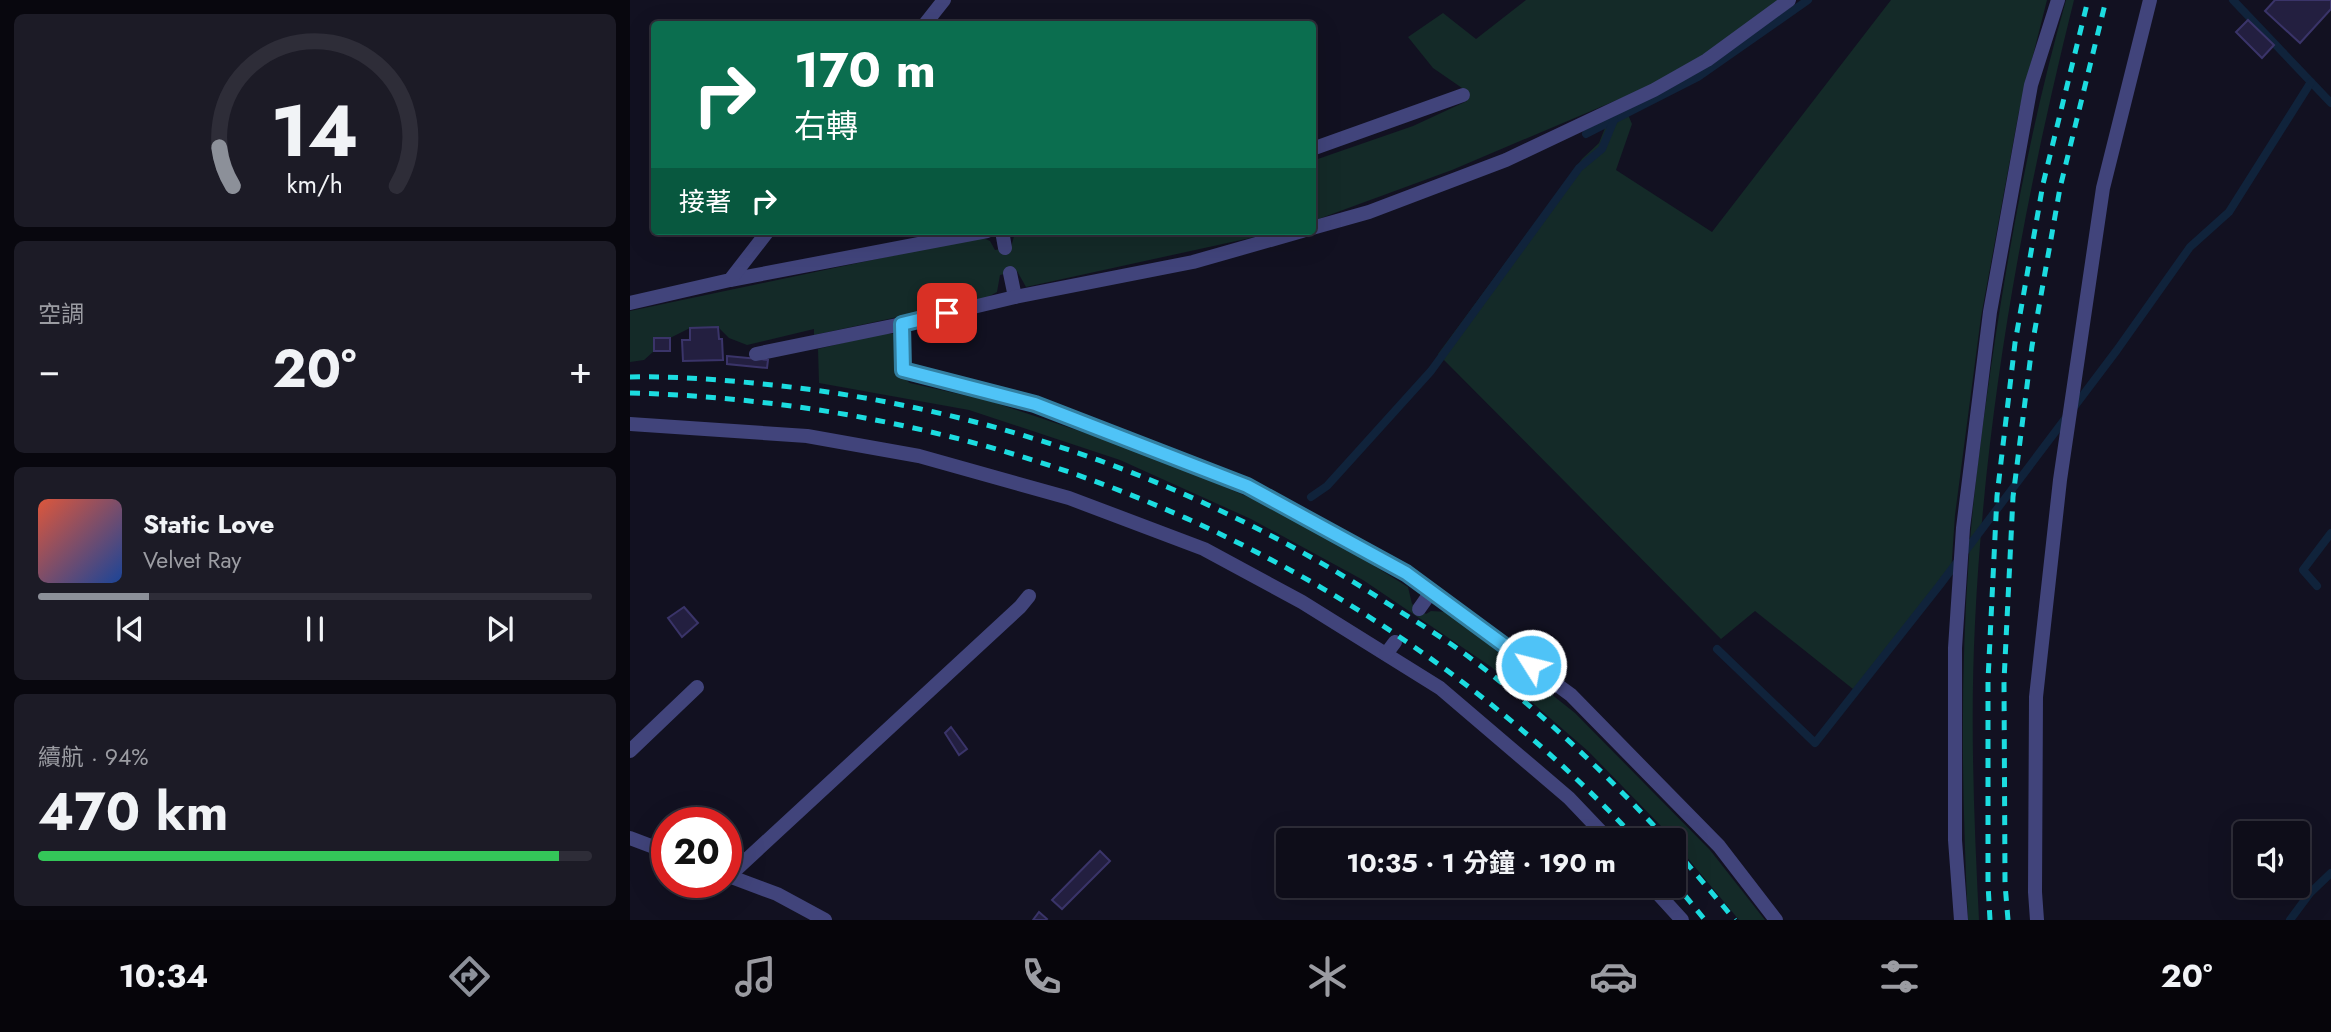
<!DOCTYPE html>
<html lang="zh-TW">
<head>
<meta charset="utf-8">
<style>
	body { margin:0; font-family:Jost,"Noto Sans TC",sans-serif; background:#1c1b26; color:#f1f3f6; height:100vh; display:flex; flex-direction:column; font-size:26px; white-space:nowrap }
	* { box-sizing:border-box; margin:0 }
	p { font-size:23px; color:#9b9ca2 }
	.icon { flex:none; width:38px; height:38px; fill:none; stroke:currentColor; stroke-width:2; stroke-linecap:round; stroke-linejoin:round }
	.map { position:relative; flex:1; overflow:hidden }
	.sheet { display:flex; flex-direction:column; gap:14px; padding:14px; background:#08070e; width:630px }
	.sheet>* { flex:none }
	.hud { position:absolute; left:21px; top:21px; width:665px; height:214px; border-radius:7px; box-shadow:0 7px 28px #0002,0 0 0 2px #2e2d38; background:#0b6e4f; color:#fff; overflow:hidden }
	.tools { position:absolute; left:1603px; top:821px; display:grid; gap:14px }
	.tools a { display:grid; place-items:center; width:77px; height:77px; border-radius:7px; background:#0e0d19; box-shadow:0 7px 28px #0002,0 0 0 2px #2e2d38; font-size:35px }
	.speed { position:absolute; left:21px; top:807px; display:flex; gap:14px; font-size:35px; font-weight:700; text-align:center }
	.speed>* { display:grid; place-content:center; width:91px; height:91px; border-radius:50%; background:#0e0d19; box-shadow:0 7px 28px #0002,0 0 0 2px #2e2d38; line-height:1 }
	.speed .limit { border:10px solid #d22; background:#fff; color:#111 }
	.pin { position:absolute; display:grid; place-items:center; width:60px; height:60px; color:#fff; margin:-30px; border-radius:14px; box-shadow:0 4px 10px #0006 }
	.me { position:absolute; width:77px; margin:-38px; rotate:306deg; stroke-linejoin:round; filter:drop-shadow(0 0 5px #0008) }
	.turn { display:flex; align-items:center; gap:24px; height:147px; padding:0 28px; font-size:32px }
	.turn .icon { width:91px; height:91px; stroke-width:2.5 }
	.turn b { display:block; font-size:49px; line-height:60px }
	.then { display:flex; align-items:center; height:66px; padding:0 28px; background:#0003; gap:14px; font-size:26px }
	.big { font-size:52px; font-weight:700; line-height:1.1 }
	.sheet .tile { flex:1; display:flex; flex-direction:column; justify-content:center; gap:10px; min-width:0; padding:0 24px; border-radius:10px; background:#1c1b26 }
	.sheet .dial { align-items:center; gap:0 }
	.dial svg { height:182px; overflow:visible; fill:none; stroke:#2e2d38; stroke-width:7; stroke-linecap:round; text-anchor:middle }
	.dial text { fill:#f1f3f6; stroke:none }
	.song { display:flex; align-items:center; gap:21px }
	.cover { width:84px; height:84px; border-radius:10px; background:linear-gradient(135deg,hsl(10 70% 55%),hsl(220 70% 35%)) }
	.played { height:7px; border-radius:4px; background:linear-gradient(90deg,#8c9099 20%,#2e2d38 20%) }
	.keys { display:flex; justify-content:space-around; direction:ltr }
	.heat { display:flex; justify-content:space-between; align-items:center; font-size:38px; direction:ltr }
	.charge { height:10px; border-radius:5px; background:linear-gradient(90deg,#34c759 94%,#2e2d38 0) }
	.trip { position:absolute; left:646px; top:828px; width:410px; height:70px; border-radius:7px; background:#0e0d19; box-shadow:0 7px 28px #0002,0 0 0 2px #2e2d38; font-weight:700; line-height:70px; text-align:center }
	.dock { display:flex; height:112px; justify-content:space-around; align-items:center; background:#06050a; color:#9b9ca2 }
	.dock .icon { width:49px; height:49px }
	.dock .active { color:#8c9099 }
	.dock b { font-size:32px; color:#f1f3f6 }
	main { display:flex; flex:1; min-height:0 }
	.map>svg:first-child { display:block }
	.green { fill:#142a28 }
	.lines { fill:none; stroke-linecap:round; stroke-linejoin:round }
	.stream { stroke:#10233b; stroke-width:8 }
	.building { fill:#231f40; stroke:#3a3469; stroke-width:2 }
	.lane { stroke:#41447b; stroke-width:14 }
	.street { stroke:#41447b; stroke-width:14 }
	.rail { stroke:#1cdce0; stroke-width:5; stroke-dasharray:10 9; stroke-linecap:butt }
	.route-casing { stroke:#337fa1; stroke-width:18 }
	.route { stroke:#4fc3f7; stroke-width:12 }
</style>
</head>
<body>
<main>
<section class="sheet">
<div class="tile dial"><svg viewBox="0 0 100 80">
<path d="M14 69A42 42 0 1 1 86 69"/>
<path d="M14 69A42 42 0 0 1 8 52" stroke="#8c9099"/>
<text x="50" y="56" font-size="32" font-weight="700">14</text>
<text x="50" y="72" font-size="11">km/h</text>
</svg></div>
<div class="tile"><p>空調</p>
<div class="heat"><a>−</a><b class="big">20°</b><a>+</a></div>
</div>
<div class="tile">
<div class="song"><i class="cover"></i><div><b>Static Love</b><p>Velvet Ray</p></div></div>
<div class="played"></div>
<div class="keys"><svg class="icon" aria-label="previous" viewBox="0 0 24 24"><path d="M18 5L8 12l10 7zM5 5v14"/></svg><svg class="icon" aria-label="pause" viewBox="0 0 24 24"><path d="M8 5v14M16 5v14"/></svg><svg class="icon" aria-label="next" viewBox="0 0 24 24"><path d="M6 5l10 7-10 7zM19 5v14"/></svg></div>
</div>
<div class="tile"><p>續航 · 94%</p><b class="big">470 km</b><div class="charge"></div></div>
</section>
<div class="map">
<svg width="1701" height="920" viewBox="0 0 1701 920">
	<rect width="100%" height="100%" fill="#121121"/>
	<g class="green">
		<polygon points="896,0 1153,0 1075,55 1020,86 822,170 683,221 682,161 783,126 837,101 832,88 803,68 778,37 813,13 846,39"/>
		<polygon points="1261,0 1417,0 1389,111 1351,317 1325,515 1321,574 1228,693 1125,611 1091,639 808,354 952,159 969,143 979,118 996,110 1002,124 986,170 1082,232"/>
		<path d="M 1436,0 L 1444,0 C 1393,204 1355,413 1345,623 C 1340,722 1344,821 1349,920 L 1338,920 C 1332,799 1330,676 1339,556 C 1343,493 1352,430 1361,367 C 1379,244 1402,120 1436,0 Z"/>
		<polygon points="392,231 652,231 396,287 387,271 370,275 367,292 356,298 184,335 184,329 117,345 99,338 88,327 60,328 40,338 24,338 24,351 14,360 0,362 0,311 351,237 360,241 365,250 381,247 385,233"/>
		<path d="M 254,333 L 267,334 C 269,347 265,360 267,373 L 280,383 L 360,401 L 512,452 L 623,499 L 727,555 L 778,587 L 782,604 L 796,614 L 801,611 L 818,612 L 945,713 L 1080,850 L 1135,920 L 1109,920 L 1031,826 L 958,751 L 860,666 L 733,580 L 621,519 L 490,460 L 339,410 L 189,383 L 188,349 Z"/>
	</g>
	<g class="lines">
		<g class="stream">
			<polyline points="1603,0 1701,103"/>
			<polyline points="956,134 1068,77 1178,0"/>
			<polyline points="681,497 697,486 801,371 949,168 972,149 984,120"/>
			<polyline points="1687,586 1673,570 1701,533"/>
			<polyline points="1087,649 1185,743 1309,586 1487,350 1560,247 1599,212 1681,82"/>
			<polyline points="1660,920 1680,893 1701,873"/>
		</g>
	</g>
	<g class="building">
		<polygon points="1645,0 1701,0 1701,9 1670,43 1635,11"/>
		<polygon points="1618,20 1644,45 1632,58 1606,32"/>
		<polygon points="88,327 89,339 92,339 93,360 53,361 52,340 60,340 60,328"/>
		<rect x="24" y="338" width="16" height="13"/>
		<polygon points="97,356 138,360 137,368 97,364"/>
		<polygon points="54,607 68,623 52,637 38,618"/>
		<polygon points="321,727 337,749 329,755 315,733"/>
		<polygon points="470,851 480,861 432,909 422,900"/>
		<polygon points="409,912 417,919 416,920 403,920"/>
	</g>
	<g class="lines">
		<g class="lane">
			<polyline points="295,24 314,0"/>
			<polyline points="682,149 833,95"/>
			<polyline points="682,228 739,212 876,160 1024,90 1077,60 1159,0"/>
			<polyline points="372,231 375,248"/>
			<polyline points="380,273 385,297"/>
			<polyline points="100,280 357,231"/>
			<polyline points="0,303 100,280 138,231"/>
			<polyline points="272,324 385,297 563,262 672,231"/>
			<polyline points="126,354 272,324 273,371 405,404 617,486 776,574 941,695 1089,846 1146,920"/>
			<polyline points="0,424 177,436 289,456 439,498 574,549 672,602 810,688 939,798 979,840"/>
			<polyline points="789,609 801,592"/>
			<polyline points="756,654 765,642"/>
			<polyline points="0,751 67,687"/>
			<polyline points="99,876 390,607 399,596"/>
			<polyline points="1021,886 1052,920"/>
			<polyline points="1331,920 1325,840 1325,648 1333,528 1360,312 1401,85 1428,0"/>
		</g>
		<g class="street">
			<polyline points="0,838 37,852"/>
			<polyline points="96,875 147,894 195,920"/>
			<polyline points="1407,920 1405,892 1406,697 1430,480 1473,188 1520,0"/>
		</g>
		<g class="rail">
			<path d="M 0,377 C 41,376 82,379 123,383 C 350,404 569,481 760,605 C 788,623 817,640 843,660 C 913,714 978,775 1037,840"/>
			<path d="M 0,393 C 382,403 745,559 1007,840"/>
			<polyline points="1043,847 1105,920"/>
			<polyline points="1043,881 1075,920"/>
			<polyline points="1360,920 1358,884 1358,680 1367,496 1385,343 1413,184 1458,0"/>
			<polyline points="1378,920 1375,884 1374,681 1383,497 1402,346 1430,188 1476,0"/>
		</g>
	</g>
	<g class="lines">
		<g class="route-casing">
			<polyline id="route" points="317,313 272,324 273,370 405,404 617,486 776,573 901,665"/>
		</g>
		<use href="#route" class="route"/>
	</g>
</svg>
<div class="tools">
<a><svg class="icon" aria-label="sound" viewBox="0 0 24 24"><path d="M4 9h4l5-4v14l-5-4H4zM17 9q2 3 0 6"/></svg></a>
</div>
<div class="speed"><div class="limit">20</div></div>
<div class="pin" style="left:317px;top:313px;background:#d93025"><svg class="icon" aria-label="arrive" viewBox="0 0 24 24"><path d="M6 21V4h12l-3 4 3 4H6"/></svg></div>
<svg class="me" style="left:901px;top:665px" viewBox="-20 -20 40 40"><circle r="17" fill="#4fc3f7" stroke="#fff" stroke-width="3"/><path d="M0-11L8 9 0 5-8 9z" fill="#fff"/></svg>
<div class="trip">10:35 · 1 分鐘 · 190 m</div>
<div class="hud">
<div class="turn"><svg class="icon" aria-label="right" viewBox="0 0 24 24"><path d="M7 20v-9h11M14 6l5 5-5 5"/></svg><div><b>170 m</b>右轉</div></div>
<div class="then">接著<svg class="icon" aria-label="right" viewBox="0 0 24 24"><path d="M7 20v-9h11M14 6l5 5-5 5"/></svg></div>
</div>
</div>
</main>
<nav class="dock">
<b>10:34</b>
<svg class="icon active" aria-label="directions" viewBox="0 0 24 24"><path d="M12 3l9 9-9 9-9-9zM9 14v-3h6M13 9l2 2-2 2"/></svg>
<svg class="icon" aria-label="music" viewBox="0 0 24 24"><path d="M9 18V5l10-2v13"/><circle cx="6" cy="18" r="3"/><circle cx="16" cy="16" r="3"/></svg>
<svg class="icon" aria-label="phone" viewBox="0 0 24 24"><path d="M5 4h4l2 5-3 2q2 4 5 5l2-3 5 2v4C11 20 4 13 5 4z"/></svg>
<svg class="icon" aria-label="climate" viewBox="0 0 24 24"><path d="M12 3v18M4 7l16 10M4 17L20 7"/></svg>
<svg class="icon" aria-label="car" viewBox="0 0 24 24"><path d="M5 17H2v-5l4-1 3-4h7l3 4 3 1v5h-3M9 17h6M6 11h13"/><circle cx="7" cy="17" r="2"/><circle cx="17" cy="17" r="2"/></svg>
<svg class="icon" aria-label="filters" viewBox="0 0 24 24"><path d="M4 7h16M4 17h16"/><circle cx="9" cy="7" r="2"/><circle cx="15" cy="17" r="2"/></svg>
<b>20°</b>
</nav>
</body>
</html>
